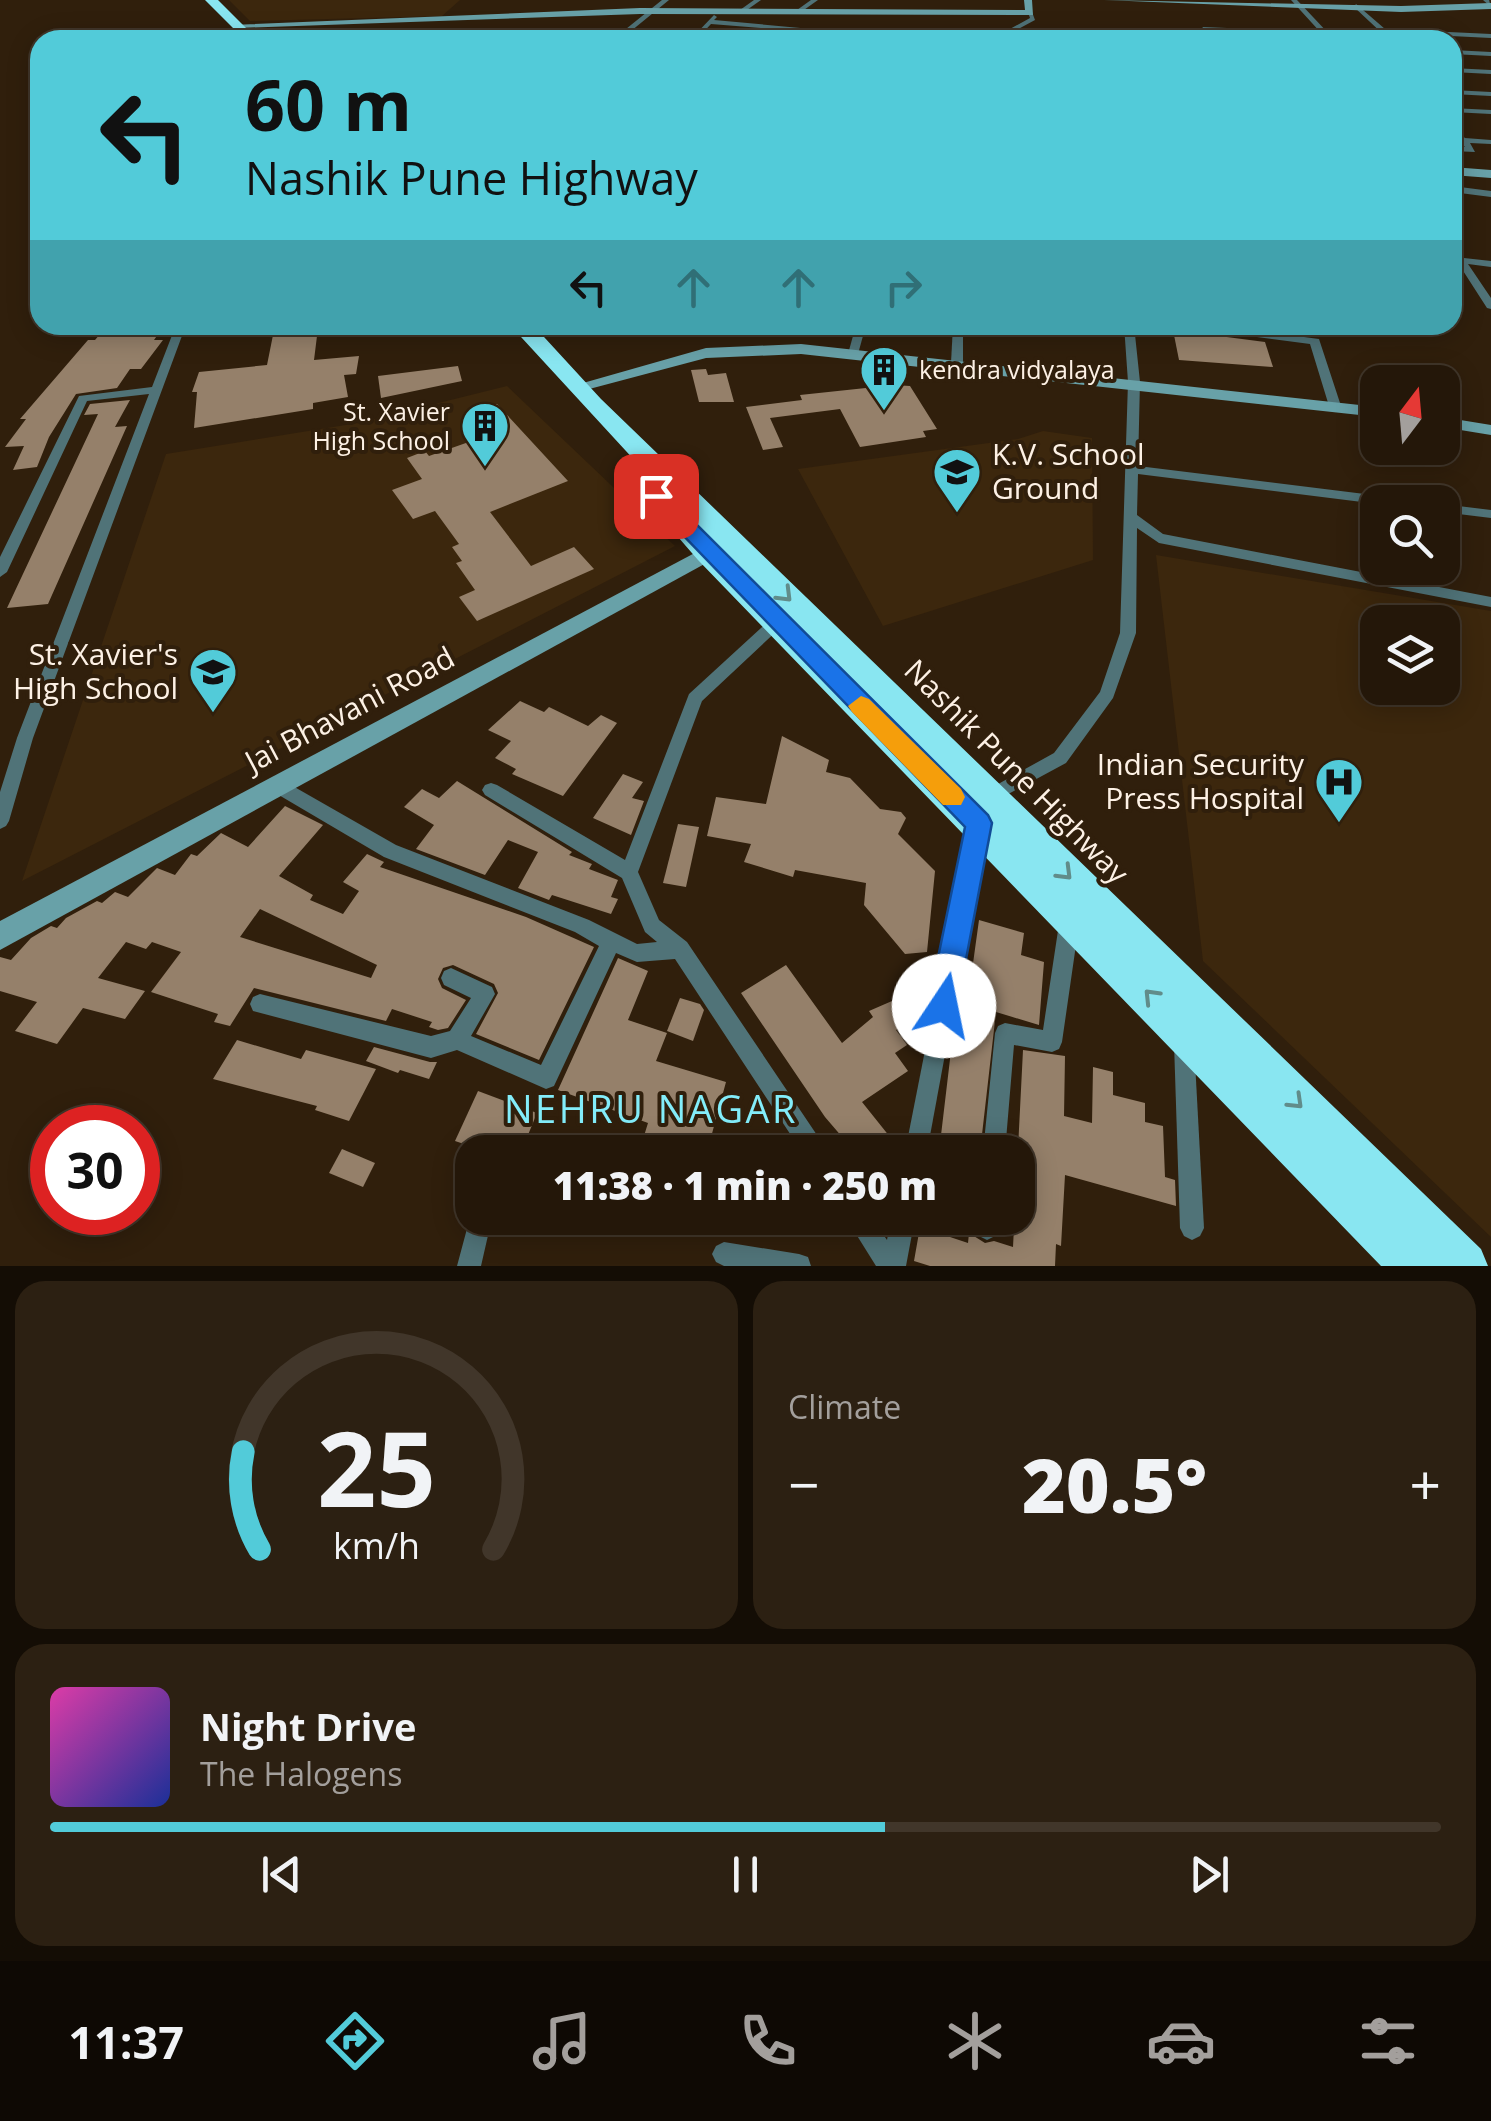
<!DOCTYPE html>
<html lang="en">
<head>
<meta charset="utf-8">
<style>
	body { margin:0; font-family:"Open Sans",sans-serif; background:#2c2012; color:#f1f3f6; height:100vh; display:flex; flex-direction:column; font-size:38px; white-space:nowrap }
	* { box-sizing:border-box; margin:0 }
	p { font-size:32px; color:#a39f9c }
	.icon { flex:none; width:55px; height:55px; fill:none; stroke:currentColor; stroke-width:2; stroke-linecap:round; stroke-linejoin:round }
	.map { position:relative; height:1266px; overflow:hidden }
	.panel { display:flex; flex-direction:column; gap:15px; padding:15px; background:#140d05; flex:1 }
	.panel>* { flex:none }
	.guide { position:absolute; left:30px; top:30px; width:1432px; height:305px; border-radius:30px; box-shadow:0 5px 25px #0003,0 0 0 2px #41362a; background:#52cbd9; color:#111; overflow:hidden }
	.needle { width:65px; rotate:16deg }
	.controls { position:absolute; left:1360px; top:365px; display:grid; gap:20px }
	.controls a { display:grid; place-items:center; width:100px; height:100px; border-radius:20px; background:#241709; box-shadow:0 5px 25px #0003,0 0 0 2px #41362a; font-size:50px }
	.speed { position:absolute; left:30px; top:1105px; display:flex; gap:20px; font-size:50px; font-weight:700; text-align:center }
	.speed>* { display:grid; place-content:center; width:130px; height:130px; border-radius:50%; background:#241709; box-shadow:0 5px 25px #0003,0 0 0 2px #41362a; line-height:1 }
	.speed .limit { border:15px solid #d22; background:#fff; color:#111 }
	.pin { position:absolute; display:grid; place-items:center; width:85px; height:85px; color:#fff; margin:-42px; border-radius:20px; box-shadow:0 5px 15px #0006 }
	.me { position:absolute; width:110px; margin:-55px; rotate:11deg; stroke-linejoin:round; filter:drop-shadow(0 0 8px #0008) }
	.turn { display:flex; align-items:center; gap:35px; height:210px; padding:0 50px; font-size:45px }
	.turn .icon { width:130px; height:130px; stroke-width:2.5 }
	.turn b { display:block; font-size:70px; line-height:85px }
	.lanes { display:flex; align-items:center; height:95px; padding:0 50px; background:#0003; justify-content:center; gap:50px; direction:ltr }
	.lanes .off { opacity:.35 }
	.big { font-size:75px; font-weight:800; line-height:1.1 }
	.panel .card { flex:1; display:flex; flex-direction:column; justify-content:center; gap:15px; min-width:0; padding:0 35px; border-radius:30px; background:#2c2012 }
	.panel .dial { align-items:center; gap:0 }
	.dial svg { height:260px; overflow:visible; fill:none; stroke:#41362a; stroke-width:7; stroke-linecap:round; text-anchor:middle }
	.dial text { fill:#f1f3f6; stroke:none }
	.song { display:flex; align-items:center; gap:30px }
	.cover { width:120px; height:120px; border-radius:15px; background:linear-gradient(135deg,hsl(320 70% 55%),hsl(230 70% 35%)) }
	.played { height:10px; border-radius:5px; background:linear-gradient(90deg,#52cbd9 60%,#41362a 60%) }
	.keys { display:flex; justify-content:space-around; direction:ltr }
	.heat { display:flex; justify-content:space-between; align-items:center; font-size:55px; direction:ltr }
	.panel .tiles { flex:1; display:grid; gap:15px; grid-template-columns:1fr 1fr }
	.card:last-child { grid-column:span 2 }
	.trip { position:absolute; left:455px; top:1135px; width:580px; height:100px; border-radius:30px; background:#241709; box-shadow:0 5px 25px #0003,0 0 0 2px #41362a; font-weight:800; line-height:100px; text-align:center }
	.tab-bar { display:flex; height:160px; justify-content:space-around; align-items:center; background:#0e0904; color:#a39f9c }
	.tab-bar .icon { width:70px; height:70px }
	.tab-bar .current { color:#52cbd9 }
	.tab-bar b { font-size:45px; color:#f1f3f6 }
	.map>svg:first-child { display:block }
	.built { fill:#3c270d; fill-rule:evenodd }
	.building { fill:#95806a; fill-rule:evenodd }
	.lines { fill:none; stroke-linecap:round; stroke-linejoin:round }
	.street { fill:#507378; fill-rule:evenodd }
	.secondary { fill:#68a1a8; fill-rule:evenodd }
	.highway { fill:#89e6f1; fill-rule:evenodd }
	.oneway { stroke:#618c8a }
	.route { fill:#1a73e8; stroke:#114b97; stroke-width:2.5 }
	.slow { fill:#f59e0b }
	.labels { text-anchor:middle; stroke-width:8; stroke-linejoin:round; paint-order:stroke }
	.far-poi-label { font-size:25px; fill:#fdf1e5; stroke:#301f0c; text-anchor:start }
	.poi-label { font-size:30px; fill:#fdf1e5; stroke:#301f0c; text-anchor:end }
	.street-label { font-size:30px; fill:#fdf1e5; stroke:#301f0c }
	.near-neighbourhood-label { font-size:38px; letter-spacing:2.5px; fill:#83edfa; stroke:#301f0c }
</style>
</head>
<body>
<div class="map">
<svg width="1491" height="1266" viewBox="0 0 1491 1266">
	<rect width="100%" height="100%" fill="#301f0c"/>
	<g class="built">
		<polygon points="229,0 460,0 442,16 250,21"/>
		<polygon points="507,386 675,546 22,881 166,454 358,423"/>
		<polygon points="1043,431 1092,438 1093,560 883,626 798,469 1018,439"/>
		<path d="M 1156,555 L 1491,611 L 1491,1237 L 1203,961 ZM 1378,622 L 1442,622 L 1442,688 L 1378,688 Z"/>
	</g>
	<g class="building">
		<polygon points="119,325 163,327 154,340 163,340 141,369 130,369 117,388 76,394 49,437 37,467 13,470 24,446 5,447 26,419 20,419 88,340 95,340 106,327"/>
		<polygon points="275,325 294,325 293,331 318,328 314,360 359,356 356,374 344,375 348,397 313,403 313,409 194,428 197,392 192,392 199,372 267,365"/>
		<polygon points="1173,330 1265,342 1273,367 1179,360"/>
		<polygon points="458,366 462,381 381,398 378,376"/>
		<polygon points="706,369 708,375 726,373 734,402 699,402 691,370"/>
		<polygon points="894,385 910,386 937,429 923,431 926,437 860,447 840,409 770,418 783,447 763,450 746,407 802,400 800,395"/>
		<polygon points="130,400 115,427 127,426 48,604 7,608 98,414 84,415 90,404"/>
		<polygon points="497,404 568,481 490,512 531,566 574,547 594,569 477,621 459,597 475,590 456,563 462,561 452,547 459,544 435,511 413,519 392,490 422,479 407,458 425,451 429,456 500,431 481,410"/>
		<polygon points="520,701 544,712 549,707 588,726 601,715 617,723 563,796 512,774 516,769 495,758 511,741 488,730"/>
		<polygon points="782,736 829,760 826,772 850,778 880,809 901,812 906,818 898,834 935,871 927,952 905,954 864,905 866,883 795,870 793,877 744,862 751,844 707,836 716,797 766,804"/>
		<polygon points="623,774 643,782 632,798 644,801 631,835 593,818"/>
		<polygon points="457,781 572,852 569,855 592,864 589,869 618,880 611,897 618,899 611,914 552,895 549,900 518,888 538,852 508,840 485,875 416,849 434,825 404,807 422,789 439,798"/>
		<path d="M 285,806 L 323,825 L 279,876 L 313,895 L 310,900 L 343,914 L 359,891 L 343,882 L 367,854 L 384,862 L 380,867 L 526,917 L 594,947 L 539,1060 L 476,1034 L 498,993 L 494,984 L 453,965 L 443,968 L 438,979 L 442,988 L 466,1000 L 448,1028 L 438,1030 L 429,1027 L 432,1022 L 392,1009 L 386,1021 L 254,988 L 230,1026 L 214,1022 L 218,1014 L 151,992 L 181,952 L 152,942 L 146,949 L 126,942 L 98,978 L 145,991 L 125,1019 L 83,1008 L 57,1044 L 15,1031 L 37,1002 L 0,991 L 0,957 L 11,960 L 31,938 L 51,926 L 57,928 L 66,918 L 97,901 L 102,903 L 115,892 L 128,897 L 157,868 L 175,875 L 191,854 L 197,856 L 221,833 L 248,847 ZM 260,909 L 377,965 L 371,978 L 240,937 Z"/>
		<polygon points="678,824 699,827 686,887 663,883"/>
		<polygon points="979,920 1024,933 1021,955 1044,962 1039,1025 996,1012 980,1152 939,1152 953,1034 957,1012 966,1014"/>
		<polygon points="618,958 648,971 628,1020 667,1033 656,1061 726,1082 707,1152 639,1152 648,1123 558,1090"/>
		<polygon points="786,965 842,1043 873,1017 869,1011 892,1001 914,1017 896,1030 907,1045 895,1053 908,1071 862,1102 902,1152 855,1152 825,1117 741,993"/>
		<polygon points="680,998 700,1004 704,1010 693,1041 667,1031"/>
		<polygon points="237,1040 301,1059 306,1050 376,1069 349,1121 315,1110 317,1106 213,1079"/>
		<polygon points="374,1047 430,1062 437,1062 429,1079 400,1070 398,1073 366,1061"/>
		<polygon points="1023,1050 1065,1056 1064,1116 1092,1123 1093,1067 1113,1072 1113,1095 1145,1103 1145,1122 1163,1126 1165,1177 1175,1180 1176,1206 1065,1175 1061,1246 1056,1244 1055,1266 930,1266 914,1261 920,1227 968,1243 969,1233 985,1243 994,1241 1013,1247"/>
		<polygon points="478,1091 537,1113 521,1152 488,1152 455,1141"/>
		<polygon points="342,1149 375,1163 363,1187 329,1173"/>
	</g>
	<g class="lines">
		<g class="street">
			<polygon points="662,0 669,0 620,40 613,40 616,37 469,40 621,33"/>
			<polygon points="754,0 761,0 744,12 740,12 740,10"/>
			<polygon points="811,0 818,0 801,12 797,12 797,10"/>
			<polygon points="1291,0 1297,0 1329,34 1385,36 1354,7 1356,4 1385,29 1491,34 1491,38 1390,33 1393,39 1327,40 1286,37 1284,34 1322,34"/>
			<polygon points="1483,0 1489,0 1491,7"/>
			<polygon points="1028,12 1032,12 1035,20 998,40 990,40 1030,18"/>
			<polygon points="714,15 717,17 714,20 877,35 874,37 711,24 696,40 690,40"/>
			<polygon points="1203,27 1251,29 1254,31 1251,33 1201,30"/>
			<polygon points="1452,50 1491,52 1491,56 1452,54"/>
			<polygon points="1452,68 1491,70 1491,74 1452,72"/>
			<polygon points="1452,90 1491,92 1491,96 1452,94"/>
			<polygon points="1452,108 1491,110 1491,114 1452,112"/>
			<polygon points="1452,127 1465,138 1491,140 1491,144 1470,143 1475,152 1452,151 1452,147 1465,147 1452,134"/>
			<polygon points="1452,186 1491,191 1491,197 1452,192"/>
			<polygon points="1452,245 1464,258 1491,261 1491,267 1468,264 1491,298 1491,309 1487,308 1458,263 1452,262"/>
			<polygon points="176,325 186,325 33,738 9,821 6,826 0,829 0,792 17,738 149,394 87,401 7,572 0,577 0,557 79,396 152,387"/>
			<path d="M 380,325 L 402,325 C 397,330 385,330 380,325 Z"/>
			<polygon points="856,325 866,325 858,354 853,357 848,354"/>
			<polygon points="953,325 963,325 963,363 957,366 951,363"/>
			<polygon points="1124,325 1134,325 1140,382 1138,466 1397,498 1404,502 1378,504 1138,474 1137,515 1163,534 1491,597 1491,607 1159,543 1137,528 1136,633 1113,698 1066,763 988,805 982,803 979,798 982,793 1054,753 1100,692 1120,633 1128,382"/>
			<polygon points="1184,325 1214,325 1319,339 1341,406 1335,410 1329,406 1310,344 1189,328"/>
			<polygon points="1442,504 1491,510 1491,518 1442,512"/>
			<polygon points="777,617 782,618 784,622 782,626 702,701 638,872 659,920 687,942 823,1144 826,1152 802,1152 675,959 637,962 616,953 554,1086 546,1089 457,1050 431,1058 253,1011 250,1004 253,997 260,994 431,1036 450,1031 471,998 444,985 441,978 444,971 451,968 492,987 495,994 471,1036 541,1065 599,946 575,932 384,857 272,791 269,786 272,781 278,779 284,781 396,845 589,920 637,944 657,942 645,932 622,878 485,795 482,790 485,785 491,783 497,785 625,860 689,694 772,618"/>
			<polygon points="978,819 984,822 987,827 927,1152 905,1152 969,827 972,822"/>
			<polygon points="1069,915 1076,918 1079,924 1062,1042 1059,1049 1052,1052 1014,1045 1005,1152 983,1152 995,1033 998,1026 1005,1023 1043,1030 1059,924 1062,918"/>
			<polygon points="1184,1033 1191,1036 1194,1043 1204,1228 1200,1236 1192,1240 1184,1236 1180,1228 1174,1043 1177,1036"/>
			<polygon points="472,1210 472,1218 492,1218 481,1266 457,1266"/>
			<polygon points="846,1218 872,1218 887,1240 891,1218 915,1218 906,1266 876,1266"/>
			<polygon points="976,1218 1000,1218 995,1236 987,1240 979,1236 975,1228"/>
			<polygon points="724,1242 799,1254 808,1257 811,1266 724,1266 716,1262 712,1254 716,1246"/>
		</g>
		<g class="secondary">
			<polygon points="1024,0 1032,0 1033,15 640,14 237,28 232,25 640,8 1025,10"/>
			<polygon points="1104,0 1401,6 1491,3 1491,9 1401,12"/>
			<polygon points="1452,167 1491,170 1491,178 1452,175"/>
			<polygon points="801,344 1378,407 1378,417 801,354 706,358 578,392 569,387 706,348"/>
			<polygon points="1442,417 1491,425 1491,435 1442,427"/>
			<polygon points="723,538 733,545 730,550 0,950 0,921"/>
		</g>
		<g class="highway">
			<polygon points="205,0 218,0 258,40 245,40"/>
			<polygon points="510,325 533,325 601,399 1481,1249 1488,1266 1381,1266 698,560 619,469 623,464 637,463"/>
		</g>
	</g>
	<defs><path id="oneway-chevron" d="M-2-3.5L2.5 0L-2 3.5" fill="none" stroke-width="1.6" stroke-linecap="round" stroke-linejoin="round" transform="scale(2.5)"/></defs>
	<g class="oneway">
		<use href="#oneway-chevron" transform="translate(785 595) rotate(45)"/>
		<use href="#oneway-chevron" transform="translate(1065 873) rotate(45)"/>
		<use href="#oneway-chevron" transform="translate(1151 996) rotate(-134)"/>
		<use href="#oneway-chevron" transform="translate(1296 1102) rotate(44)"/>
	</g>
	<polygon class="route" points="656,489 663,491 988,815 992,823 955,1017 944,1022 933,1017 928,1006 965,827 649,500 646,496"/>
	<polygon class="slow" points="861,696 869,699 961,789 965,797 961,805 943,805 852,712 848,706"/>
	<defs>
		<g id="building-pin" transform="scale(2.5)"><path d="M0 17L-7.5 6A9.5 9.5 0 1 1 7.5 6Z" fill="#52cbd9" stroke="#301f0c"/><path d="M-4-6H4V6H1V3H-1V6H-4ZM-2.5-4.3h1.7v1.8h-1.7ZM.8-4.3h1.7v1.8H.8ZM-2.5-1h1.7V.8h-1.7ZM.8-1h1.7V.8H.8Z" fill="#111"/></g>
		<g id="school-pin" transform="scale(2.5)"><path d="M0 17L-7.5 6A9.5 9.5 0 1 1 7.5 6Z" fill="#52cbd9" stroke="#301f0c"/><path d="M0-5L7-2L0 1L-7-2ZM-4 1L0 2.5L4 1V4Q0 6-4 4Z" fill="#111"/></g>
		<g id="hospital-pin" transform="scale(2.5)"><path d="M0 17L-7.5 6A9.5 9.5 0 1 1 7.5 6Z" fill="#52cbd9" stroke="#301f0c"/><path d="M-5-5h3v3.5h4V-5h3V5h-3V1.5h-4V5h-3Z" fill="#111"/></g>
	</defs>
	<g fill-rule="evenodd">
		<use href="#building-pin" x="884" y="370"/>
		<use href="#building-pin" x="485" y="426"/>
		<use href="#school-pin" x="957" y="472"/>
		<use href="#school-pin" x="213" y="672"/>
		<use href="#hospital-pin" x="1339" y="782"/>
	</g>
	<g class="labels">
		<g class="far-poi-label">
			<text x="919" y="379">kendra vidyalaya</text>
			<text x="450" y="421" text-anchor="end">St. Xavier<tspan x="450" dy="29">High School</tspan></text>
		</g>
		<g class="poi-label">
			<text x="992" y="465" text-anchor="start">K.V. School<tspan x="992" dy="34">Ground</tspan></text>
			<text x="178" y="665">St. Xavier's<tspan x="178" dy="34">High School</tspan></text>
			<text x="1304" y="775">Indian Security<tspan x="1304" dy="34">Press Hospital</tspan></text>
		</g>
		<g class="street-label">
			<text transform="translate(350 710) rotate(-28)" y="10">Jai Bhavani Road</text>
			<text transform="translate(1016 772) rotate(45)" y="10">Nashik Pune Highway</text>
		</g>
		<g class="near-neighbourhood-label">
			<text x="651" y="1123">NEHRU NAGAR</text>
		</g>
	</g>
</svg>
<div class="controls">
<a><svg class="needle" viewBox="-14 -14 28 28"><path d="M0-13l5 13h-10z" fill="#e53935"/><path d="M0 13l5-13h-10z" fill="#a39f9c"/></svg></a>
<a><svg class="icon" aria-label="search" viewBox="0 0 24 24"><circle cx="10" cy="10" r="6"/><path d="M15 15l6 6"/></svg></a>
<a><svg class="icon" aria-label="layers" viewBox="0 0 24 24"><path d="M12 4l9 5-9 5-9-5zM3 14l9 5 9-5"/></svg></a>
</div>
<div class="speed"><div class="limit">30</div></div>
<div class="pin" style="left:656px;top:496px;background:#d93025"><svg class="icon" aria-label="arrive" viewBox="0 0 24 24"><path d="M6 21V4h12l-3 4 3 4H6"/></svg></div>
<svg class="me" style="left:944px;top:1006px" viewBox="-20 -20 40 40"><circle r="19" fill="#fff"/><path d="M0-13L10 11 0 6-10 11z" fill="#1a73e8"/></svg>
<div class="trip">11:38 · 1 min · 250 m</div>
<div class="guide">
<div class="turn"><svg class="icon" aria-label="left" viewBox="0 0 24 24"><path d="M17 20v-9H6M10 6l-5 5 5 5"/></svg><div><b>60 m</b>Nashik Pune Highway</div></div>
<div class="lanes"><svg class="icon" aria-label="left" viewBox="0 0 24 24"><path d="M17 20v-9H6M10 6l-5 5 5 5"/></svg><svg class="icon off" aria-label="ahead" viewBox="0 0 24 24"><path d="M12 20V5M6 11l6-6 6 6"/></svg><svg class="icon off" aria-label="ahead" viewBox="0 0 24 24"><path d="M12 20V5M6 11l6-6 6 6"/></svg><svg class="icon off" aria-label="right" viewBox="0 0 24 24"><path d="M7 20v-9h11M14 6l5 5-5 5"/></svg></div>
</div>
</div>
<section class="panel">
<div class="tiles">
<div class="card dial"><svg viewBox="0 0 100 80">
<path d="M14 69A42 42 0 1 1 86 69"/>
<path d="M14 69A42 42 0 0 1 9 39" stroke="#52cbd9"/>
<text x="50" y="56" font-size="32" font-weight="700">25</text>
<text x="50" y="72" font-size="11">km/h</text>
</svg></div>
<div class="card"><p>Climate</p>
<div class="heat"><a>−</a><b class="big">20.5°</b><a>+</a></div>
</div>
<div class="card">
<div class="song"><i class="cover"></i><div><b>Night Drive</b><p>The Halogens</p></div></div>
<div class="played"></div>
<div class="keys"><svg class="icon" aria-label="previous" viewBox="0 0 24 24"><path d="M18 5L8 12l10 7zM5 5v14"/></svg><svg class="icon" aria-label="pause" viewBox="0 0 24 24"><path d="M8 5v14M16 5v14"/></svg><svg class="icon" aria-label="next" viewBox="0 0 24 24"><path d="M6 5l10 7-10 7zM19 5v14"/></svg></div>
</div>
</div>
</section>
<nav class="tab-bar">
<b>11:37</b>
<svg class="icon current" aria-label="directions" viewBox="0 0 24 24"><path d="M12 3l9 9-9 9-9-9zM9 14v-3h6M13 9l2 2-2 2"/></svg>
<svg class="icon" aria-label="music" viewBox="0 0 24 24"><path d="M9 18V5l10-2v13"/><circle cx="6" cy="18" r="3"/><circle cx="16" cy="16" r="3"/></svg>
<svg class="icon" aria-label="phone" viewBox="0 0 24 24"><path d="M5 4h4l2 5-3 2q2 4 5 5l2-3 5 2v4C11 20 4 13 5 4z"/></svg>
<svg class="icon" aria-label="climate" viewBox="0 0 24 24"><path d="M12 3v18M4 7l16 10M4 17L20 7"/></svg>
<svg class="icon" aria-label="car" viewBox="0 0 24 24"><path d="M5 17H2v-5l4-1 3-4h7l3 4 3 1v5h-3M9 17h6M6 11h13"/><circle cx="7" cy="17" r="2"/><circle cx="17" cy="17" r="2"/></svg>
<svg class="icon" aria-label="filters" viewBox="0 0 24 24"><path d="M4 7h16M4 17h16"/><circle cx="9" cy="7" r="2"/><circle cx="15" cy="17" r="2"/></svg>
</nav>
</body>
</html>
